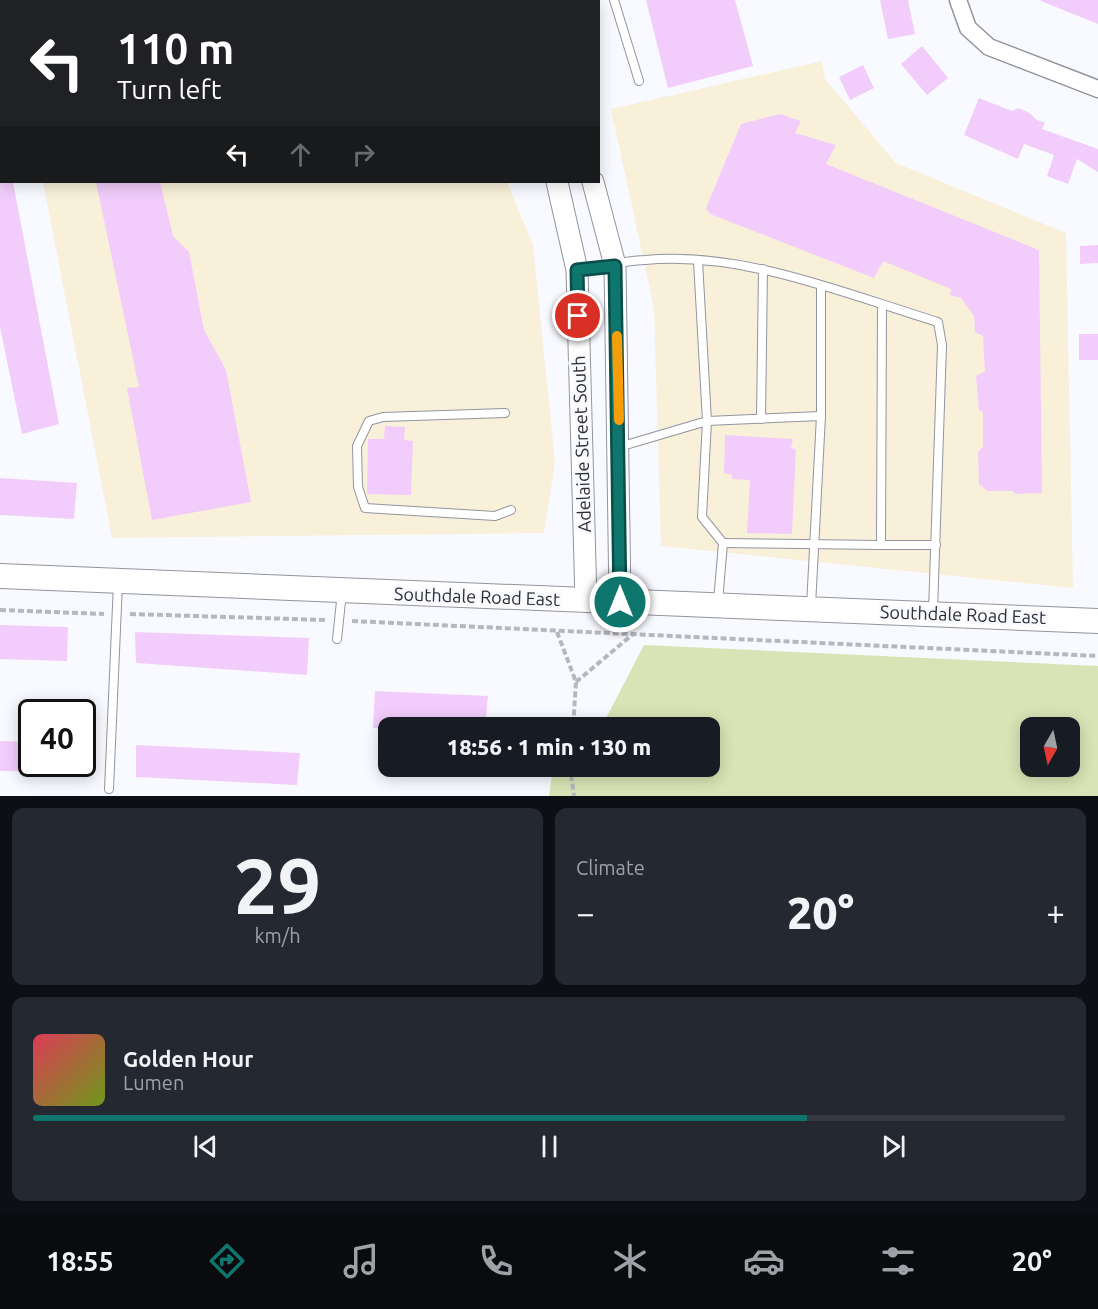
<!DOCTYPE html>
<html lang="en">
<head>
<meta charset="utf-8">
<style>
	body { margin:0; font-family:Ubuntu,sans-serif; background:#242831; color:#f1f3f6; height:100vh; display:flex; flex-direction:column; font-size:22px; white-space:nowrap }
	* { box-sizing:border-box; margin:0 }
	p { font-size:20px; color:#9ea1a6 }
	.icon { flex:none; width:33px; height:33px; fill:none; stroke:currentColor; stroke-width:2; stroke-linecap:round; stroke-linejoin:round }
	.map { position:relative; height:796px; overflow:hidden }
	.details { display:flex; flex-direction:column; gap:12px; padding:12px; background:#0d0f14; flex:1 }
	.details>* { flex:none }
	.top-card { position:absolute; left:0px; top:0px; width:600px; height:183px; box-shadow:0 3px 15px #0003; background:#202124; color:#fff; overflow:hidden }
	.needle { width:39px; rotate:189deg }
	.fabs { position:absolute; left:1020px; top:717px; display:grid; gap:12px }
	.fabs a { display:grid; place-items:center; width:60px; height:60px; border-radius:12px; background:#171b24; box-shadow:0 3px 15px #0003; font-size:30px }
	.speed { position:absolute; left:18px; top:699px; display:flex; gap:12px; font-size:30px; font-weight:700; text-align:center }
	.speed>* { display:grid; place-content:center; width:78px; height:78px; border-radius:50%; background:#171b24; box-shadow:0 3px 15px #0003; line-height:1 }
	.speed .limit { border:3px solid #111; border-radius:9px; background:#fff; color:#111 }
	.pin { position:absolute; display:grid; place-items:center; width:51px; height:51px; color:#fff; margin:-26px; border:3px solid #fff; border-radius:50%; box-shadow:0 2px 6px #0007 }
	.me { position:absolute; width:66px; margin:-33px; rotate:0deg; stroke-linejoin:round; filter:drop-shadow(0 0 4px #0008) }
	.turn { display:flex; align-items:center; gap:21px; height:126px; padding:0 18px; font-size:27px }
	.turn .icon { width:78px; height:78px; stroke-width:2.5 }
	.turn b { display:block; font-size:42px; line-height:51px }
	.lanes { display:flex; align-items:center; height:57px; padding:0 18px; background:#0003; justify-content:center; gap:30px; direction:ltr }
	.lanes .off { opacity:.35 }
	.big { font-size:45px; font-weight:800; line-height:1.1 }
	.details .widget { flex:1; display:flex; flex-direction:column; justify-content:center; gap:9px; min-width:0; padding:0 21px; border-radius:12px; background:#242831 }
	.details .dial { align-items:center; gap:0 }
	.dial b { font-size:78px; line-height:1 }
	.song { display:flex; align-items:center; gap:18px }
	.cover { width:72px; height:72px; border-radius:9px; background:linear-gradient(135deg,hsl(350 70% 55%),hsl(80 70% 35%)) }
	.played { height:6px; border-radius:3px; background:linear-gradient(90deg,#0f766e 75%,#363941 75%) }
	.keys { display:flex; justify-content:space-around; direction:ltr }
	.heat { display:flex; justify-content:space-between; align-items:center; font-size:33px; direction:ltr }
	.details .tiles { flex:1; display:grid; gap:12px; grid-template-columns:1fr 1fr }
	.widget:last-child { grid-column:span 2 }
	.trip { position:absolute; left:378px; top:717px; width:342px; height:60px; border-radius:12px; background:#171b24; box-shadow:0 3px 15px #0003; font-weight:800; line-height:60px; text-align:center }
	.tab-bar { display:flex; height:96px; justify-content:space-around; align-items:center; background:#090b0e; color:#9ea1a6 }
	.tab-bar .icon { width:42px; height:42px }
	.tab-bar .selected { color:#0f766e }
	.tab-bar b { font-size:27px; color:#f1f3f6 }
	.map>svg:first-child { display:block }
	.commercial { fill:#f9f0da }
	.green { fill:#d8e4b5; fill-rule:evenodd }
	.building { fill:#f2cdfb }
	.lines { fill:none; stroke-linecap:round; stroke-linejoin:round }
	.service-casing { stroke:#92949f; stroke-width:10 }
	.minor-casing { stroke:#92949f; stroke-width:19 }
	.tertiary-casing { stroke:#92949f; stroke-width:23 }
	.secondary-casing { stroke:#92949f; stroke-width:26 }
	.path { stroke:#b7b8bd; stroke-width:4; stroke-dasharray:6 3; stroke-linecap:butt }
	.service { stroke:#fff; stroke-width:8 }
	.minor { stroke:#fff; stroke-width:16 }
	.tertiary { stroke:#fff; stroke-width:21 }
	.secondary { stroke:#fff; stroke-width:24 }
	.route-casing { stroke:#0a4d48; stroke-width:15 }
	.route { stroke:#0f766e; stroke-width:10 }
	.slow { stroke:#f59e0b; stroke-width:10 }
	.labels { text-anchor:middle; stroke-width:6; stroke-linejoin:round; paint-order:stroke }
	.street-label { font-size:18px; fill:#2e2f33; stroke:#f9faff }
</style>
</head>
<body>
<div class="map">
<svg width="1098" height="796" viewBox="0 0 1098 796">
	<rect width="100%" height="100%" fill="#f9faff"/>
	<g class="commercial">
		<polygon points="822,61 825,79 896,163 1066,233 1073,588 661,546 654,308 611,109"/>
		<polygon points="43,182 507,182 533,245 555,462 544,533 112,538"/>
	</g>
	<path class="green" d="M 644,645 L 1098,666 L 1098,796 L 549,796 L 553,767 L 710,766 L 710,728 L 558,727 L 558,721 L 603,724 ZM 1030,728 L 1070,728 L 1070,766 L 1030,766 Z"/>
	<g class="building">
		<polygon points="646,0 735,0 753,66 668,88"/>
		<polygon points="880,0 908,0 915,34 888,39"/>
		<polygon points="1098,0 1098,24 1041,1 1041,0"/>
		<polygon points="922,46 948,78 927,95 901,64"/>
		<polygon points="863,65 874,88 850,100 839,77"/>
		<polygon points="979,98 1012,111 1018,108 1030,113 1035,119 1045,123 1042,129 1098,149 1098,172 1077,159 1068,184 1047,176 1054,155 1024,144 1018,159 964,135"/>
		<polygon points="780,114 801,121 795,133 836,145 826,164 1039,250 1042,493 1016,494 1012,491 987,491 979,484 978,452 983,447 983,412 979,410 976,376 985,371 983,336 975,332 974,316 961,298 950,295 951,289 883,261 874,278 710,214 706,208 741,124"/>
		<polygon points="0,161 2,182 13,182 59,424 22,434 0,327"/>
		<polygon points="96,182 160,182 173,236 189,252 204,330 226,370 251,502 152,520 127,388 139,387"/>
		<polygon points="1098,245 1098,263 1080,264 1080,246"/>
		<rect x="1079" y="334" width="19" height="26"/>
		<polygon points="385,426 405,427 404,440 413,441 411,495 367,494 368,439 384,439"/>
		<polygon points="725,435 793,439 791,448 796,449 792,534 747,533 750,480 732,479 732,475 724,473"/>
		<polygon points="0,478 77,483 74,519 0,515"/>
		<polygon points="0,625 68,627 67,661 0,659"/>
		<polygon points="135,632 309,638 307,675 136,663"/>
		<polygon points="375,691 488,696 485,728 373,728"/>
		<polygon points="0,741 32,742 32,771 0,771"/>
		<polygon points="136,745 300,753 297,785 136,777"/>
	</g>
	<g class="lines">
		<g class="service-casing">
			<g id="service">
				<polyline points="614,0 639,81"/>
				<polyline points="698,261 707,421 702,517 723,543 718,602"/>
				<path d="M 577,270 C 600,267 622,261 645,260 C 744,251 846,294 938,322 L 942,345 L 933,611"/>
				<polyline points="882,305 881,545 936,545"/>
				<polyline points="505,413 383,417 369,421 357,446 358,487 365,508 495,516 511,510"/>
				<polyline points="821,416 821,286"/>
				<polyline points="761,419 763,269"/>
				<polyline points="619,447 707,421 821,416 811,606"/>
				<polyline points="723,543 881,545"/>
				<polyline points="337,639 342,592"/>
				<polyline points="109,789 118,583"/>
			</g>
		</g>
		<g class="minor-casing">
			<polyline id="minor" points="958,0 968,28 989,47 1098,89"/>
		</g>
		<g class="tertiary-casing">
			<g id="tertiary">
				<polyline points="483,0 484,2"/>
				<polyline points="522,0 522,2"/>
				<polyline points="557,182 577,270 586,601"/>
				<polyline points="593,182 615,265 620,602"/>
			</g>
		</g>
		<g class="secondary-casing">
			<polyline id="secondary" points="0,576 1098,621"/>
		</g>
		<g class="path">
			<polyline points="0,610 104,614"/>
			<polyline points="130,614 326,620"/>
			<polyline points="352,621 1098,656"/>
			<polyline points="557,632 576,682 573,728"/>
			<polyline points="576,682 632,635"/>
			<polyline points="570,766 574,796"/>
		</g>
		<use href="#service" class="service"/>
		<use href="#minor" class="minor"/>
		<use href="#tertiary" class="tertiary"/>
		<use href="#secondary" class="secondary"/>
	</g>
	<g class="lines">
		<g class="route-casing">
			<polyline id="route" points="578,316 577,270 615,266 620,602"/>
		</g>
		<use href="#route" class="route"/>
		<polyline class="slow" points="617,336 619,420"/>
	</g>
	<g class="labels">
		<g class="street-label">
			<text transform="translate(582 444) rotate(-92)" y="6">Adelaide Street South</text>
			<text transform="translate(477 597) rotate(2)" y="6">Southdale Road East</text>
			<text transform="translate(963 615) rotate(2)" y="6">Southdale Road East</text>
		</g>
	</g>
</svg>
<div class="fabs">
<a><svg class="needle" viewBox="-14 -14 28 28"><path d="M0-13l5 13h-10z" fill="#e53935"/><path d="M0 13l5-13h-10z" fill="#9ea1a6"/></svg></a>
</div>
<div class="speed"><div class="limit">40</div></div>
<div class="pin" style="left:578px;top:316px;background:#d93025"><svg class="icon" aria-label="arrive" viewBox="0 0 24 24"><path d="M6 21V4h12l-3 4 3 4H6"/></svg></div>
<svg class="me" style="left:620px;top:602px" viewBox="-20 -20 40 40"><circle r="17" fill="#0f766e" stroke="#fff" stroke-width="3"/><path d="M0-11L8 9 0 5-8 9z" fill="#fff"/></svg>
<div class="trip">18:56 · 1 min · 130 m</div>
<div class="top-card">
<div class="turn"><svg class="icon" aria-label="left" viewBox="0 0 24 24"><path d="M17 20v-9H6M10 6l-5 5 5 5"/></svg><div><b>110 m</b>Turn left</div></div>
<div class="lanes"><svg class="icon" aria-label="left" viewBox="0 0 24 24"><path d="M17 20v-9H6M10 6l-5 5 5 5"/></svg><svg class="icon off" aria-label="ahead" viewBox="0 0 24 24"><path d="M12 20V5M6 11l6-6 6 6"/></svg><svg class="icon off" aria-label="right" viewBox="0 0 24 24"><path d="M7 20v-9h11M14 6l5 5-5 5"/></svg></div>
</div>
</div>
<section class="details">
<div class="tiles">
<div class="widget dial"><b>29</b><p>km/h</p></div>
<div class="widget"><p>Climate</p>
<div class="heat"><a>−</a><b class="big">20°</b><a>+</a></div>
</div>
<div class="widget">
<div class="song"><i class="cover"></i><div><b>Golden Hour</b><p>Lumen</p></div></div>
<div class="played"></div>
<div class="keys"><svg class="icon" aria-label="previous" viewBox="0 0 24 24"><path d="M18 5L8 12l10 7zM5 5v14"/></svg><svg class="icon" aria-label="pause" viewBox="0 0 24 24"><path d="M8 5v14M16 5v14"/></svg><svg class="icon" aria-label="next" viewBox="0 0 24 24"><path d="M6 5l10 7-10 7zM19 5v14"/></svg></div>
</div>
</div>
</section>
<nav class="tab-bar">
<b>18:55</b>
<svg class="icon selected" aria-label="directions" viewBox="0 0 24 24"><path d="M12 3l9 9-9 9-9-9zM9 14v-3h6M13 9l2 2-2 2"/></svg>
<svg class="icon" aria-label="music" viewBox="0 0 24 24"><path d="M9 18V5l10-2v13"/><circle cx="6" cy="18" r="3"/><circle cx="16" cy="16" r="3"/></svg>
<svg class="icon" aria-label="phone" viewBox="0 0 24 24"><path d="M5 4h4l2 5-3 2q2 4 5 5l2-3 5 2v4C11 20 4 13 5 4z"/></svg>
<svg class="icon" aria-label="climate" viewBox="0 0 24 24"><path d="M12 3v18M4 7l16 10M4 17L20 7"/></svg>
<svg class="icon" aria-label="car" viewBox="0 0 24 24"><path d="M5 17H2v-5l4-1 3-4h7l3 4 3 1v5h-3M9 17h6M6 11h13"/><circle cx="7" cy="17" r="2"/><circle cx="17" cy="17" r="2"/></svg>
<svg class="icon" aria-label="filters" viewBox="0 0 24 24"><path d="M4 7h16M4 17h16"/><circle cx="9" cy="7" r="2"/><circle cx="15" cy="17" r="2"/></svg>
<b>20°</b>
</nav>
</body>
</html>
